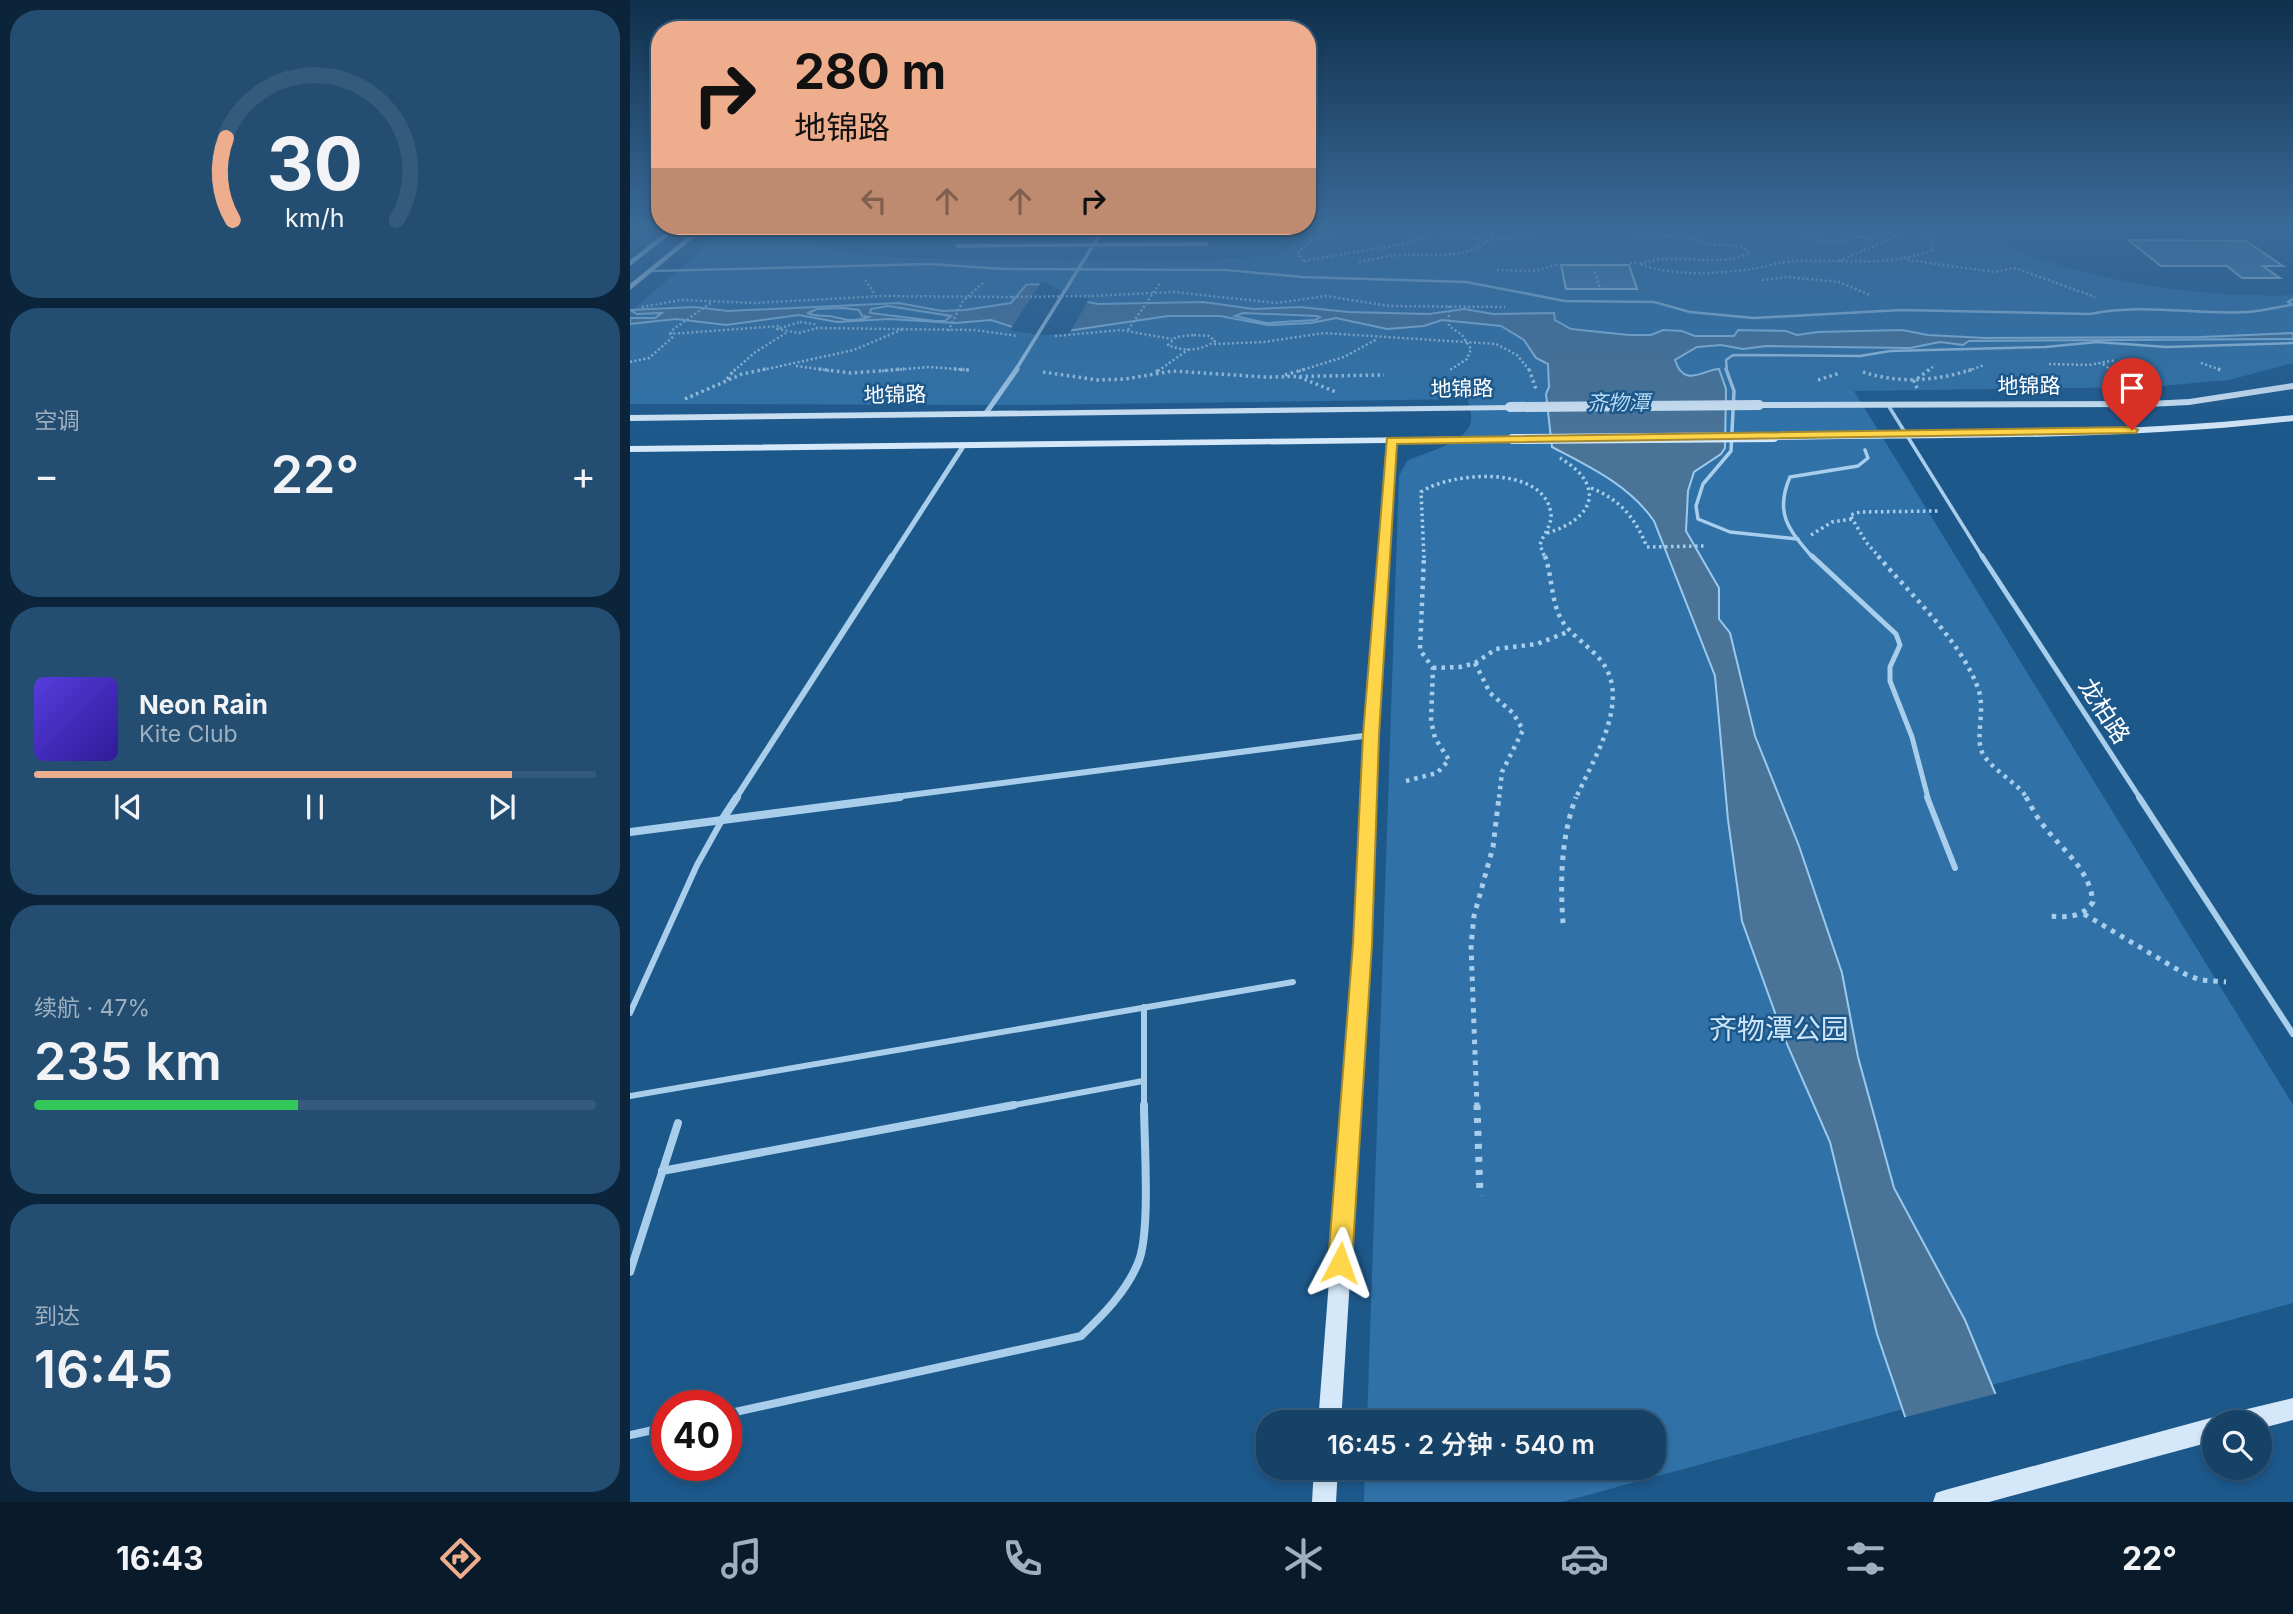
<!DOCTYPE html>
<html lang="zh">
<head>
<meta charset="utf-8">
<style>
	body { margin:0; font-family:Inter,"Noto Sans SC",sans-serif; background:#234d71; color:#f1f3f6; height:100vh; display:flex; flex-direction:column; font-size:26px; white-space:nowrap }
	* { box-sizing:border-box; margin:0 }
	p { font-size:23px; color:#9eb0c0 }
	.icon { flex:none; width:38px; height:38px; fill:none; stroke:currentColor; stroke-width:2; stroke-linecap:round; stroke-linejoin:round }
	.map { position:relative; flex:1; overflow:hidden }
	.details { display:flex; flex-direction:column; gap:10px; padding:10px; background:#0c2439; width:630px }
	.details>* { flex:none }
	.hud { position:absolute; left:21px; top:21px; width:665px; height:214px; border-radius:28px; box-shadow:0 4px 10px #0003,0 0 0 2px #355b7c; background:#eead8d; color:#111; overflow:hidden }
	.fabs { position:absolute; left:1572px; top:1410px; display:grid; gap:14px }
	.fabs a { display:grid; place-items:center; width:70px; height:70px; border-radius:50%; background:#164268; box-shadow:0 4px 10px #0003,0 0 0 2px #355b7c; font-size:35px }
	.speed { position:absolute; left:21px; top:1390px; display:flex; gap:14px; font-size:35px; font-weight:700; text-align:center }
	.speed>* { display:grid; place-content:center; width:91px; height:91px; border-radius:50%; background:#164268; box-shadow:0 4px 10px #0003,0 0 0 2px #355b7c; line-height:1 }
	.speed .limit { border:10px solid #d22; background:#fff; color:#111 }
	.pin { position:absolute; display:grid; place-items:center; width:60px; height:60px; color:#fff; margin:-72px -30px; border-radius:50% 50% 50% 0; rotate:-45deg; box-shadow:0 0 7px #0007 }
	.pin .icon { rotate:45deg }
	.me { position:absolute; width:77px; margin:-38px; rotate:4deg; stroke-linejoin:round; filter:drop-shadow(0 0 5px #0008) }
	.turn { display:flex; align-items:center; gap:24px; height:147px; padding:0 28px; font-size:32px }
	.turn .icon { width:91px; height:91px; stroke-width:2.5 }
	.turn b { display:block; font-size:49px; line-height:60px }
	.lanes { display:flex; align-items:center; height:66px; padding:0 28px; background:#0003; justify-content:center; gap:35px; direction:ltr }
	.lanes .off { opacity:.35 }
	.big { font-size:52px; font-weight:600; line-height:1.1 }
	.details .tile { flex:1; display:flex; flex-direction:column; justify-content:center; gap:10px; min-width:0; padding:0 24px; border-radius:28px; background:#234d71 }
	.details .dial { align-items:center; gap:0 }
	.dial svg { height:182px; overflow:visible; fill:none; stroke:#355b7c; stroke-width:7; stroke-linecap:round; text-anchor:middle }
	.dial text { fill:#f1f3f6; stroke:none }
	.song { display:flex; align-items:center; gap:21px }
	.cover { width:84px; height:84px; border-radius:10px; background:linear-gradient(135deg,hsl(250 70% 55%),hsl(250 70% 35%)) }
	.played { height:7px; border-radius:4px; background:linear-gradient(90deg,#eead8d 85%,#355b7c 85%) }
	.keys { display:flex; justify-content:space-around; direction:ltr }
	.heat { display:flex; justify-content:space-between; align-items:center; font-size:38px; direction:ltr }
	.charge { height:10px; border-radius:5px; background:linear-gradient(90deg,#34c759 47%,#355b7c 0) }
	.trip { position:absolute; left:626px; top:1410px; width:410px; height:70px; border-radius:28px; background:#164268; box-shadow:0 4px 10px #0003,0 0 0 2px #355b7c; font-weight:600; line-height:70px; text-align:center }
	.tab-bar { display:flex; height:112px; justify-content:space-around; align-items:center; background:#091a2a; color:#9eb0c0 }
	.tab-bar .icon { width:49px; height:49px }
	.tab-bar .active { color:#eead8d }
	.tab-bar b { font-size:32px; color:#f1f3f6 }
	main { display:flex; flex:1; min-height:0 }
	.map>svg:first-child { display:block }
	.green { fill:#3072a8 }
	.water { fill:#497397; stroke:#9ccaee; stroke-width:2; fill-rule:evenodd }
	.pier { fill:#1d588b }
	.building { fill:#4a84b4; stroke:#cee6f9; stroke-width:2 }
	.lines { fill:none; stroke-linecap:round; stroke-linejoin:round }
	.path-far4 { stroke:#a8ceec; stroke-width:2.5; stroke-dasharray:2 2.5; stroke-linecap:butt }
	.path-far3 { stroke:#a8ceec; stroke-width:3.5; stroke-dasharray:2.5 3.5; stroke-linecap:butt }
	.path-far2 { stroke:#a8ceec; stroke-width:4.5; stroke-dasharray:3.5 5; stroke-linecap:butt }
	.path-far1 { stroke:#a8ceec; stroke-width:5; stroke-dasharray:4.5 6; stroke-linecap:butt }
	.path { stroke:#a8ceec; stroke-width:7; stroke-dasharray:5 8; stroke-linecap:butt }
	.lane-far4 { stroke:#a8ceec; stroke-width:2.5 }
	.lane-far3 { stroke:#a8ceec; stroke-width:3.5 }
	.lane-far2 { stroke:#a8ceec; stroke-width:5 }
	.lane-far1 { stroke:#a8ceec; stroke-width:6 }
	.lane { stroke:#a8ceec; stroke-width:8 }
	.street-far3 { stroke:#a8ceec; stroke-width:3.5 }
	.street-far2 { stroke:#a8ceec; stroke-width:5 }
	.street-far1 { stroke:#a8ceec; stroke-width:6 }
	.street { stroke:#a8ceec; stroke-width:8 }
	.secondary { fill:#d5e8f9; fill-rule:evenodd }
	.path-bridge { stroke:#a8ceec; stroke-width:2.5; stroke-dasharray:2 2.5; stroke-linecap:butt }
	.secondary-bridge { stroke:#d5e8f9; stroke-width:10 }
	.route { fill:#ffd54a; stroke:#a68a30; stroke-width:2 }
	.labels { text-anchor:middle; stroke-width:5; stroke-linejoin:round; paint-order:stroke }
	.far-street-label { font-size:21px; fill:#fff; stroke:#1d588b }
	.far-water-label { font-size:21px; font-style:italic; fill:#b4d7f3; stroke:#1d588b }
	.street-label { font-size:24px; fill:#fff; stroke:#1d588b }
	.near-park-label { font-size:28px; fill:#cee6f9; stroke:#1d588b }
</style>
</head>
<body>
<main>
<section class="details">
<div class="tile dial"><svg viewBox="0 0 100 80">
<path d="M14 69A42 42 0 1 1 86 69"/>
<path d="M14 69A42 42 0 0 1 11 33" stroke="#eead8d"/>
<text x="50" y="56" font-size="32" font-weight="700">30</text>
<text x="50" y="72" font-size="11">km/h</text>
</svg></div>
<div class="tile"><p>空调</p>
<div class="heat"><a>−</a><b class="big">22°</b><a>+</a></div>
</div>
<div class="tile">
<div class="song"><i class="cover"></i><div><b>Neon Rain</b><p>Kite Club</p></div></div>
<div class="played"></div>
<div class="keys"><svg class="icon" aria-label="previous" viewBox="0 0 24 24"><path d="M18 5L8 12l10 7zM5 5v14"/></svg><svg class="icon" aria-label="pause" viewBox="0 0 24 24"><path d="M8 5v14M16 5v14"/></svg><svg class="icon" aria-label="next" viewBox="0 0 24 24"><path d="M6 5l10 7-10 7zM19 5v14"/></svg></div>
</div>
<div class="tile"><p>续航 · 47%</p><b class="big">235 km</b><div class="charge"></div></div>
<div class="tile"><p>到达</p><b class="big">16:45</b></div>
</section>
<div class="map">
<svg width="1663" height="1502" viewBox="0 0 1663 1502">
	<rect width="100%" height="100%" fill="#1d588b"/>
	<path class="green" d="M 721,224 L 1333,224 C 1424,277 1560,299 1663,295 L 1663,363 L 1599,380 L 1520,387 L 1224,391 L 1663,1105 L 1663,1303 L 932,1502 L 734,1502 L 735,1468 L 1024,1468 L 1024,1423 L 737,1423 L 769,476 L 777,461 C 794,452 837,444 841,421 C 842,415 839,406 838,399 L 395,405 L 0,404 L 0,312 L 100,226 L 152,226 L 183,244 L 219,253 L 278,258 L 567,261 L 652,254 L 678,235 Z"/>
	<path class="water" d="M 402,284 L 413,285 L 442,299 L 468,304 L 573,302 L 624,309 L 670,307 L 718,312 L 799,314 L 834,309 L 863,314 L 924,313 L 925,320 L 941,329 L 999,335 L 1021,335 L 1033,330 L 1052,331 L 1065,336 L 1104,336 L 1108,330 L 1156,331 L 1167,335 L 1188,332 L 1272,330 L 1298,335 L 1355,338 L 1571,337 L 1663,333 L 1663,339 L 1339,341 L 1333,345 L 1310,342 L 1280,348 L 1136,346 L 1113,349 L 1091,345 L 1067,347 L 1045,360 C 1054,389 1074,369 1089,369 L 1096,389 L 1095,448 L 1091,454 L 1064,472 L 1058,491 L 1056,531 L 1089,588 L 1089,619 L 1100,633 L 1125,736 L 1169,846 L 1212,973 L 1228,1057 L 1264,1188 L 1335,1320 L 1410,1502 L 1304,1502 L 1247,1334 L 1200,1142 L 1153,1035 L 1112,921 L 1098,820 L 1085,676 L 1024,521 C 999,485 960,467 922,447 L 916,394 L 919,387 L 918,364 L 906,358 L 894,340 L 871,326 L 812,320 L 794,326 L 757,329 L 706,318 L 681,323 L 638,325 L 590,316 L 538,316 L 430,332 L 392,330 L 361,320 L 326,323 L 259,319 L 207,322 L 169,315 L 96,325 L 46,319 L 0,324 L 0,318 L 25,318 L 32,313 L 7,314 L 0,310 L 64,307 L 98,311 L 269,303 L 312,311 L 335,310 L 381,303 L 396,285 ZM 258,306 L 321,316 L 315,321 L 305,321 L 240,313 L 241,309 ZM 213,308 L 229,310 L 232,316 L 239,317 C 224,323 214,319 200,316 C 191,315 186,317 178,313 L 187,309 ZM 613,313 L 687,316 L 690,317 L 685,320 L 636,323 L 605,316 Z"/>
	<g class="pier">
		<polygon points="412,281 443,296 459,299 439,334 408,335 380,330"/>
		<polygon points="1369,1393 1414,1502 1301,1502 1272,1418"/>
	</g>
	<g class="building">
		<polygon points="1498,240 1616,241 1653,266 1633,266 1650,278 1612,278 1597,266 1531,266"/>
		<polygon points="931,265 999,265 1007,289 936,289"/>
	</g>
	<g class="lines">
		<g class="path-far4">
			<polyline points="776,224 791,229"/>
			<polyline points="1006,224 1009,233 1030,238 1052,233 1051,228 1044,224"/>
			<polyline points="1022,224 1023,228"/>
			<path d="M 1172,224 L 1169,231 C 1189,245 1211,244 1233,235 L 1237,224"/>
			<polyline points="1185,224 1197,228"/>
			<polyline points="815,227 820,224"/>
			<polyline points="1237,229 1264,232"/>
			<polyline points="816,232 858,241"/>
			<path d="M 1049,235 L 1077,244 L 1110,246 L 1120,253 C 1086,269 1045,251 1009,264 C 1043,277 1091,274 1127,268 C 1139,266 1151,262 1164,261 C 1211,259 1256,268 1302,250 L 1302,242 L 1287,224"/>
			<polyline points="862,240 896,236 923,224"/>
			<polyline points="1277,260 1364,272 1385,268 1465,297"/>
			<path d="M 673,261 L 668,254 C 684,231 712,228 738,224"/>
			<polyline points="674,261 778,243 800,235"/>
			<polyline points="1209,261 1267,236 1262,228 1264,224"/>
			<path d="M 729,262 C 743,259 758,256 773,255 C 812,253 847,263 872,224"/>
			<polyline points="1000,263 1009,263"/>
			<polyline points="867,270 905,271 929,264"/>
			<polyline points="965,272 970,288"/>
			<polyline points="235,280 243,291 243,296"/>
			<polyline points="1132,280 1158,277 1209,282 1240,295"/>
			<polyline points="462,296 544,292 646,303 696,296 760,306 875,307"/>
			<polyline points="819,306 819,326 832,335 841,349 837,359 820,370"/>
			<polyline points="12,307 51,300 126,303 252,296 382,297"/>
			<polygon points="170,322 184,324 187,328 169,333 147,329"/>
			<polyline points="186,328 345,330 388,336"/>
			<polyline points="498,330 530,283"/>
			<polyline points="318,331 333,301 354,282"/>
			<polyline points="39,334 150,326"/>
			<path d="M 564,335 L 579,336 L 585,341 C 571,351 554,352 538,345 L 546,337 Z"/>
			<polyline points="425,336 491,330 542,339"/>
			<polyline points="584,344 634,342 694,333 866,344 887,355 900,371"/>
			<polyline points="0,362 19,358 42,338 41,331 82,302"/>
			<polyline points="1571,363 1591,370"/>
			<polyline points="1419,364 1459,365 1486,360"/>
			<polyline points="1473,364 1482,371"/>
			<polyline points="166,366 203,371"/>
			<polyline points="104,371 124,353 156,333"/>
			<polyline points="128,371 224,350 273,329"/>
			<polyline points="252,371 299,367 339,370"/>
			<polyline points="528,371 559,349"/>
			<polyline points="669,371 714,357 747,339"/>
			<polyline points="1298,371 1305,365"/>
			<polyline points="1338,371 1354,365"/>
		</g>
		<g class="path-far3">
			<polyline points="189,369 221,373 274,369"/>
			<polyline points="324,369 339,370"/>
			<polyline points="899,369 906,389"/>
			<polyline points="1479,369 1502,386"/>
			<polyline points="1588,369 1591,370"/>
			<polyline points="413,372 468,380 495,379 543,371 635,377 754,375"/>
			<polyline points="526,372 530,369"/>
			<path d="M 1233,372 C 1270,384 1307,381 1343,369"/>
			<polyline points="655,375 675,369"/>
			<polyline points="669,377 706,392"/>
			<polyline points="97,379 105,369"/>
			<polyline points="1188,380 1210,373"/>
			<polyline points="1287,388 1284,381 1300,369"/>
			<polyline points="55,399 112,374 136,369"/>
			<path d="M 961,488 C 991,500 1005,518 1017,547 L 1074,546"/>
			<path d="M 917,533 C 965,519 976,485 930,458"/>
			<polyline points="1181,535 1202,522 1222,519"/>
			<path d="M 794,558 L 791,492 C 820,472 915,464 921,514 C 922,526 913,534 910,545 L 915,558"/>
			<polyline points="1250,558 1236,542 1220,515 1230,512 1308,511"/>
		</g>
		<g class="path-far2">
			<path d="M 915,556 C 922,576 921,600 931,619 C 941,636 960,646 972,662 C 1002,701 962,761 946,798"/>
			<path d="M 1248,556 C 1282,596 1330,640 1348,688 C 1356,710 1345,736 1352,752 C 1361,770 1386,781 1397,798"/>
			<polyline points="845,663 860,693 883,713 893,730 872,772 869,798"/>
			<polyline points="803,668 830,667 845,663 866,649 907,644 940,631"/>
			<polyline points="776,781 807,773 819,760 805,738 801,721 803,668 790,650 794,556"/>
		</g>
		<g class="path-far1">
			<path d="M 1396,797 C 1401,806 1406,816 1413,825 C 1433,851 1459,868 1463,902 C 1451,919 1436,917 1417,916"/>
			<polyline points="1454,914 1555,974 1570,980 1596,982"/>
			<path d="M 933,923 C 930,880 931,837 946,797"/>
			<polyline points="847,1107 841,945 844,916 863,847 869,797"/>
		</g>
		<polyline class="path" points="847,1105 850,1196"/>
		<g class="lane-far4">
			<path d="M 21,271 L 300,264 L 374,269 L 596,270 L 672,277 L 836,282 L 935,301 L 1024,302 L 1060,312 L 1124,318 L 1271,310 L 1460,314 C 1515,303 1564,315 1618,312 C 1632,311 1647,307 1661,305"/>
			<polyline points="1663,299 1658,302 1663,305"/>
			<polyline points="1097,371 1096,360 1103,355 1230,356 1260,351 1415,347 1467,342 1536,347 1663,343"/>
		</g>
		<g class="lane-far3">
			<polyline points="1096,369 1104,391 1101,451 1073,484 1066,506 1068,519 1100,532 1168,539"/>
			<polyline points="1258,405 1353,558"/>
			<path d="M 1183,558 C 1159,530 1144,514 1160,477 L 1228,466 L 1238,458 L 1235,450"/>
		</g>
		<g class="lane-far2">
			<polyline points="1182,556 1266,634 1270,645 1260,667 1260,681 1282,737 1298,798"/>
			<polyline points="1352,556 1510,798"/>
		</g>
		<g class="lane-far1">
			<polyline points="1297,797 1325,868"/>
			<polyline points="1509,797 1663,1034"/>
			<polyline points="514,1007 514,1107"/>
			<polyline points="0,1013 67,865 92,820"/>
			<polyline points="0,1096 663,982"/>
			<polyline points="374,1107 513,1081"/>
		</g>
		<g class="lane">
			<polyline points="32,1171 384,1105"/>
			<polyline points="0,1272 48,1123"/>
			<path d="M 96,1414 L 451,1336 C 473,1315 496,1292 508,1263 C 521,1234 514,1141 514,1105"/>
			<polyline points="0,1435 37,1427"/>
		</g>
		<g class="street-far3">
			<polyline points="327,246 577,244"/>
			<polyline points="385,371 475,226"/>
		</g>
		<g class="street-far2">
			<polyline points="356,413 387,369"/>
			<polyline points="261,558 334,445"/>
		</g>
		<g class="street-far1">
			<polyline points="106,798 262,556"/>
			<polyline points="257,798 741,735"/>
		</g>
		<g class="street">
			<polyline points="92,820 107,797"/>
			<polyline points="0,832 270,797"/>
		</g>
		<g class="secondary">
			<polygon points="44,226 51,226 0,266 0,260"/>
			<polygon points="71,226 78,226 0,290 0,284"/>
			<polygon points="1663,383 1663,389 1559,405 1518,407 1129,408 1124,405 1129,402 1518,401 1559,399"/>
			<polygon points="883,405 883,409 880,410 0,421 0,415"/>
			<path d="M 1663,415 L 1663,421 C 1491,441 1317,437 1144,440 L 1139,437 L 1144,434 C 1317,431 1491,435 1663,415 Z"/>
			<polygon points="882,436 887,439 885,441 766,443 748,735 741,944 711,1423 688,1423 725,944 734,735 756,443 0,452 0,446"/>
			<polygon points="1663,1398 1663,1420 1629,1429 1629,1423 1598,1423 1601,1415 1609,1411"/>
			<polygon points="1584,1417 1593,1423 1584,1423 1584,1441 1359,1502 1303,1502 1306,1493 1315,1490"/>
			<polygon points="684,1468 708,1468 706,1502 682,1502"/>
		</g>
		<g class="path-bridge">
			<polyline points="1197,228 1243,240"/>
			<polyline points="382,297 462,296"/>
		</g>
		<g class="secondary-bridge">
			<polyline points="880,407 1129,405"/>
			<polyline points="882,439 1144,437"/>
		</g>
	</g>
	<linearGradient id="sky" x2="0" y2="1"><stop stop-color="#10304c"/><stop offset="0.52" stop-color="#3a6a98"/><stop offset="1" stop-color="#3a6a98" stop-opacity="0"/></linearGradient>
	<rect width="1663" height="434" fill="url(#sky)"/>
	<polygon class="route" points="1502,427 1508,430 1506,433 767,444 749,735 742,944 722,1263 719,1272 710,1275 702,1272 698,1263 723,944 733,735 757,438"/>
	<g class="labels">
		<g class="far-street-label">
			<text x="1399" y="393">地锦路</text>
			<text transform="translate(832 389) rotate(-1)" y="7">地锦路</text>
			<text transform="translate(265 395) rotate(-1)" y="7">地锦路</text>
		</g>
		<g class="far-water-label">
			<text x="988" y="410">齐物潭</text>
		</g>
		<g class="street-label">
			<text transform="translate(1474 711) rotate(57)" y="8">龙柏路</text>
		</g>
		<g class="near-park-label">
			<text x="1149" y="1039">齐物潭公园</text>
		</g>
	</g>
</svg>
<div class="fabs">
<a><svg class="icon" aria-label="search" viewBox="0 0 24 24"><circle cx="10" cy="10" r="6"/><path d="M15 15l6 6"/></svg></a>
</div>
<div class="speed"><div class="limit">40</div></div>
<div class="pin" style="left:1502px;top:430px;background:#d93025"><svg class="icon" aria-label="arrive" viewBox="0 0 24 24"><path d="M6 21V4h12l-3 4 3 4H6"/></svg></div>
<svg class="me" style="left:710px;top:1263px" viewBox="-20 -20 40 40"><path d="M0-17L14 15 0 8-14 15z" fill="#ffd54a" stroke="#fff" stroke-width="4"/></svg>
<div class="trip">16:45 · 2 分钟 · 540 m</div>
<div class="hud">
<div class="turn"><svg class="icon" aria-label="right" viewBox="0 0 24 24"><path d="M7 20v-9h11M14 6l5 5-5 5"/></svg><div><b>280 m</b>地锦路</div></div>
<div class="lanes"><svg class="icon off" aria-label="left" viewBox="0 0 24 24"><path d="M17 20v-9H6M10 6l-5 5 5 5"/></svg><svg class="icon off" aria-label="ahead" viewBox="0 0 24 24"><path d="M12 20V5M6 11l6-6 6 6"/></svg><svg class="icon off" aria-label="ahead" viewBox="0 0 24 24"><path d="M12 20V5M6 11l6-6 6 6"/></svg><svg class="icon" aria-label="right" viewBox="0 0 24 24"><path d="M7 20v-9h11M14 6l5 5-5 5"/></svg></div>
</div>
</div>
</main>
<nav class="tab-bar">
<b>16:43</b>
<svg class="icon active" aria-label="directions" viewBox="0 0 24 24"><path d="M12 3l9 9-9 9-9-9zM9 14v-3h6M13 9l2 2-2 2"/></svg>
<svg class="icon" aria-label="music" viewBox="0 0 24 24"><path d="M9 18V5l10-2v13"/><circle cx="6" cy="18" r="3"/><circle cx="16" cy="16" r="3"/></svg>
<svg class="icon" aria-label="phone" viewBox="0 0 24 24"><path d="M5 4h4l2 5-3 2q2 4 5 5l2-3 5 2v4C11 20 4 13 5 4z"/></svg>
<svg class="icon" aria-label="climate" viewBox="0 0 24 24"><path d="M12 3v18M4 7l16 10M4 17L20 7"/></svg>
<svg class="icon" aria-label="car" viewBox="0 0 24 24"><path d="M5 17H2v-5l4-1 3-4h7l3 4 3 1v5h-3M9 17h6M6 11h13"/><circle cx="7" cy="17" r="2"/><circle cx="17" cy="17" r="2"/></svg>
<svg class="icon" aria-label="filters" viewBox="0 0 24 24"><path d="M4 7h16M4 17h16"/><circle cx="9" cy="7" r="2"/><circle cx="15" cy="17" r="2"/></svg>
<b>22°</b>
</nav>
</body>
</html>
